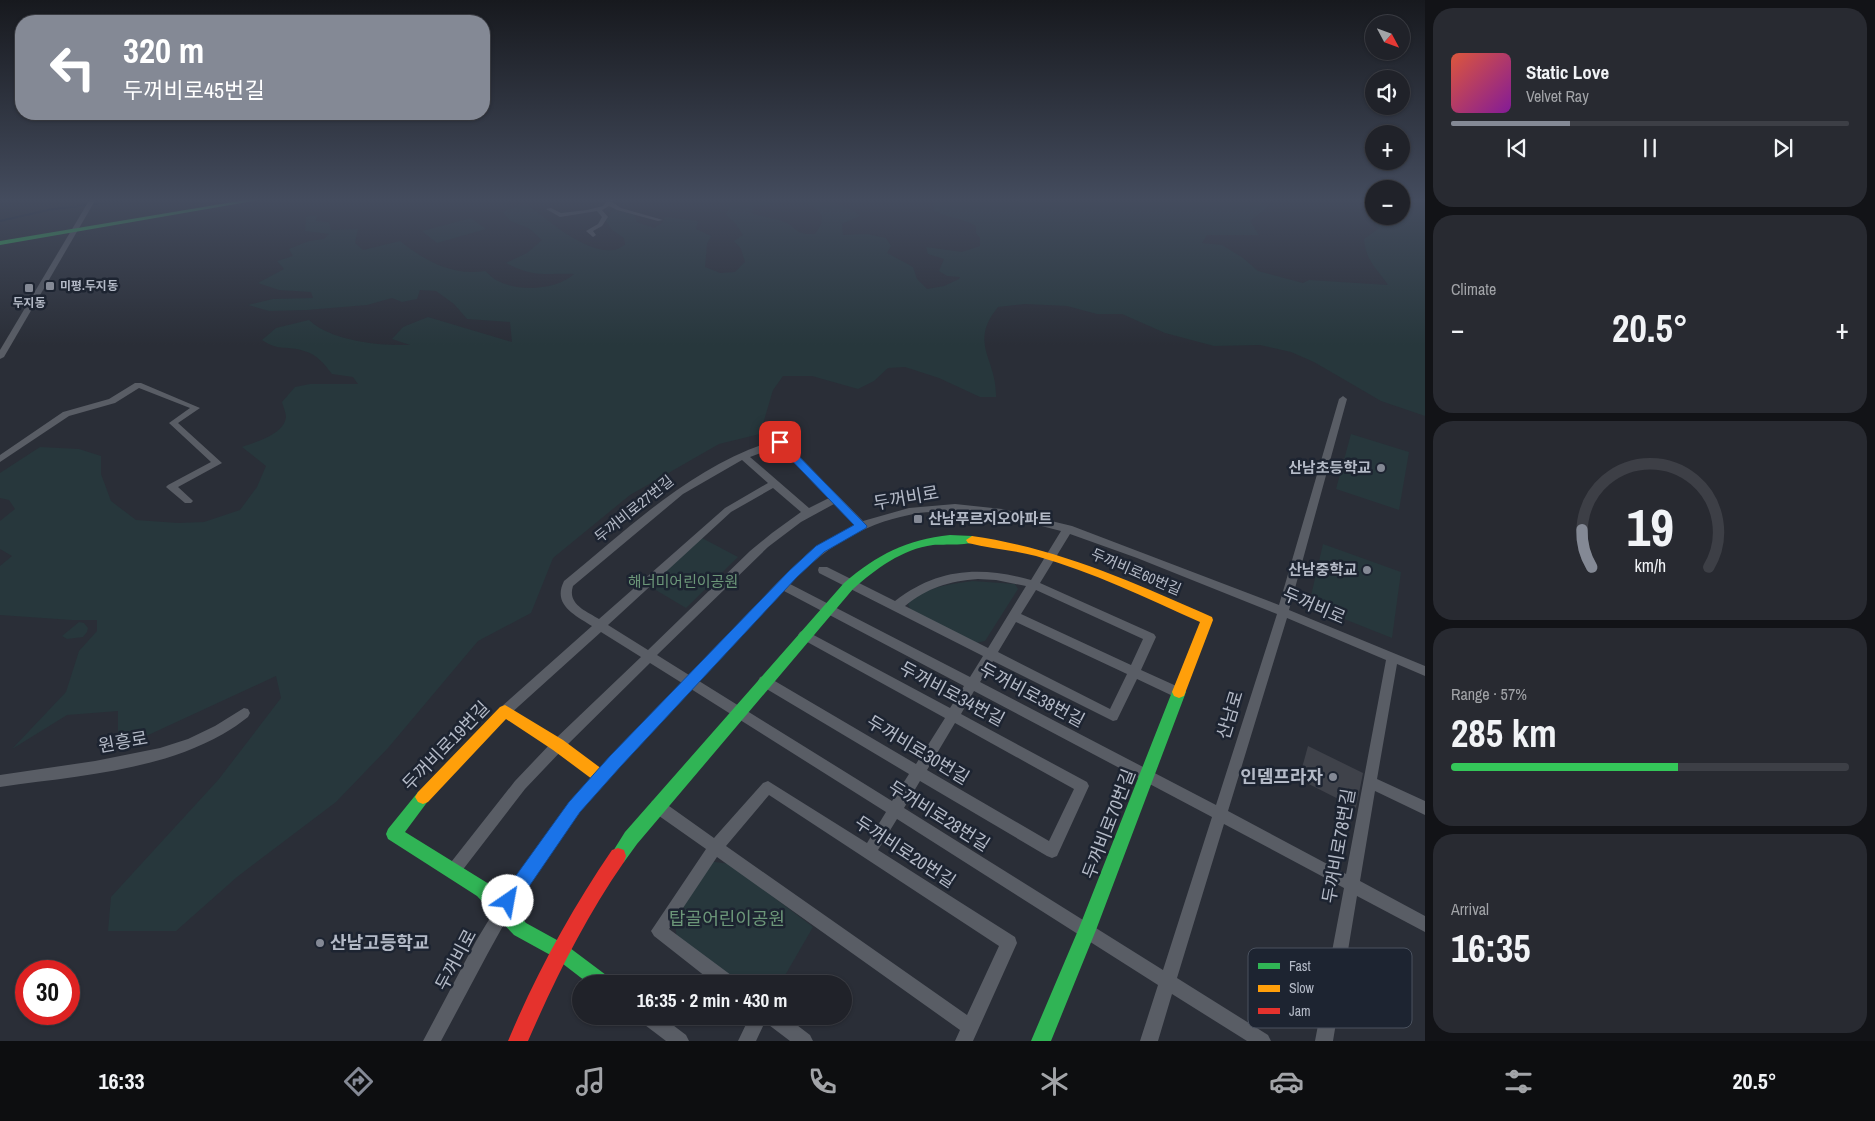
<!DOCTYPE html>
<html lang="en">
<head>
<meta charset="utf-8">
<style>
	body { margin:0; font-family:"Archivo Narrow","Noto Sans KR",sans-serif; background:#282a31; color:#f1f3f6; height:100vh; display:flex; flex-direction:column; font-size:19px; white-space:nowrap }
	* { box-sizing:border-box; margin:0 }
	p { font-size:16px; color:#a2a4a8 }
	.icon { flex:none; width:28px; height:28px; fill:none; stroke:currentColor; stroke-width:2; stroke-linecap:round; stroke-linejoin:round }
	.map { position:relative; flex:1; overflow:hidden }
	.panel { display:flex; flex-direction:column; gap:8px; padding:8px; background:#121317; width:450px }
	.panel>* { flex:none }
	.guide { position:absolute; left:15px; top:15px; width:475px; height:105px; border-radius:20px; box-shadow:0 1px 4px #0004,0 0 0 1px #3d3f46; background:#848995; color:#fff; overflow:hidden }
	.needle { width:32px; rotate:131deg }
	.controls { position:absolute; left:1365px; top:15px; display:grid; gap:10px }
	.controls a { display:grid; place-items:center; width:45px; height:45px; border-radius:50%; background:#202229; box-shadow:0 1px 4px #0004,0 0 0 1px #3d3f46; font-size:25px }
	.speed { position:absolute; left:15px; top:960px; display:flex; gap:10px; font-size:25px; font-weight:700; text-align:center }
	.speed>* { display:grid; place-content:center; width:65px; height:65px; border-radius:50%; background:#202229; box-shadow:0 1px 4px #0004,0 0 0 1px #3d3f46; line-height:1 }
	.speed .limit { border:8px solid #d22; background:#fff; color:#111 }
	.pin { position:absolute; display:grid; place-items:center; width:42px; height:42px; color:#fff; margin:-21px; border-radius:10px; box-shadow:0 2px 8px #0006 }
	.me { position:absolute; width:55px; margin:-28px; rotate:33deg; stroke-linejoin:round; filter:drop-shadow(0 0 4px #0008) }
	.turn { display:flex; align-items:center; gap:18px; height:105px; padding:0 25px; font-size:22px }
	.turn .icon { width:65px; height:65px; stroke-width:2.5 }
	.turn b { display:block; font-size:35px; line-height:42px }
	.big { font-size:38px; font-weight:700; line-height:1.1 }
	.panel .widget { flex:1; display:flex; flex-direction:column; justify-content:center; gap:8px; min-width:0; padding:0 18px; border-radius:20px; background:#282a31 }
	.panel .dial { align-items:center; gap:0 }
	.dial svg { height:130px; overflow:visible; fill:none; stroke:#3d3f46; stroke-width:7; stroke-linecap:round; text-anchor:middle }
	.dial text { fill:#f1f3f6; stroke:none }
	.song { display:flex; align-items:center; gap:15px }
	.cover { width:60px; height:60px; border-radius:8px; background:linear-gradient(135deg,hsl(10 70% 55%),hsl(290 70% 35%)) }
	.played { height:5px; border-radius:2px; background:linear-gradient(90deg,#848995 30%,#3d3f46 30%) }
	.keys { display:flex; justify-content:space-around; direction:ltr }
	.heat { display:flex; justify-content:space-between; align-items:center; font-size:28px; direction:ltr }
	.charge { height:8px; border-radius:4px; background:linear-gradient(90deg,#34c759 57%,#3d3f46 0) }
	.trip { position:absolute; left:572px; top:975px; width:280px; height:50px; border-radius:25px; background:#202229; box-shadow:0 1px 4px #0004,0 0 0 1px #3d3f46; font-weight:700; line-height:50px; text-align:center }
	.menu { display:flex; height:80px; justify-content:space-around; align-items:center; background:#0d0e10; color:#a2a4a8 }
	.menu .icon { width:35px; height:35px }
	.menu .active { color:#848995 }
	.menu b { font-size:22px; color:#f1f3f6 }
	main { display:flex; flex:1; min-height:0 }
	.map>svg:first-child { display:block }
	.green { fill:#27373c }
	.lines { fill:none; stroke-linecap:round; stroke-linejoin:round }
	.stream { stroke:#1a2439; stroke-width:2 }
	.building { fill:#3f424a }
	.street { fill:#595d65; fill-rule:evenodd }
	.fast { fill:#30b455; fill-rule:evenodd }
	.slow { fill:#ff9f0a; fill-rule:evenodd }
	.jam { fill:#e5322d; fill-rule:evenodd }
	.route { fill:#1a73e8; stroke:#114b97 }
	.poi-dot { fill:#848995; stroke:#1d2431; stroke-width:2 }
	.labels { text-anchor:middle; stroke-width:5; stroke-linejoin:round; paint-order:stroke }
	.far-poi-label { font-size:12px; font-weight:bold; fill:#b4bac7; stroke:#1d2431; text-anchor:start }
	.poi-label { font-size:15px; font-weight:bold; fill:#b4bac7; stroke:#1d2431; text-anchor:end }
	.street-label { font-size:15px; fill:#b4bac7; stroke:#1d2431 }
	.park-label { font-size:15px; fill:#6c9779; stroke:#1d2431 }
	.near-street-label { font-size:18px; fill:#b4bac7; stroke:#1d2431 }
	.near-poi-label { font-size:18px; font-weight:bold; fill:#b4bac7; stroke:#1d2431; text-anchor:end }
	.near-park-label { font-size:18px; fill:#6c9779; stroke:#1d2431 }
	.key { fill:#1d2431; stroke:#4a515e; stroke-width:1 }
	.key-label { font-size:14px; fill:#b4bac7 }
</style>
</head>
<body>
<main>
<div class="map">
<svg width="1425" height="1041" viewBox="0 0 1425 1041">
	<rect width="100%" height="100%" fill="#2a2e37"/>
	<g class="green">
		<path d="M 723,199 L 747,200 L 774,199 L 769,205 L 755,206 L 751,212 C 761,218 771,217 782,221 C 798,226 792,235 815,234 C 830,213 819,209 800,200 C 814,195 850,206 860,216 L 842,224 L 843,235 L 867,234 L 886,238 L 891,246 L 887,253 L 913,267 L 917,279 L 927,289 L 944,286 L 959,279 L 960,277 L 947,276 L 939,271 L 944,259 L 928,254 L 926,247 L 962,252 L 980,246 L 980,238 L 976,233 L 976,226 C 962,218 947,218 933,210 L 936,203 L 949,201 L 948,199 L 1232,199 L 1270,205 L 1250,221 L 1259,235 L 1207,235 L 1202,243 L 1222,245 L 1243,258 L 1258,271 L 1303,283 L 1309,280 L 1388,285 C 1377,268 1366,262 1364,239 L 1378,229 L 1373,220 L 1378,216 L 1401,216 L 1401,199 L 1425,199 L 1425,416 L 1381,401 L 1314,362 L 1291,352 L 1260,345 L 1214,346 L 1165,333 L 1122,314 L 1097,314 L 1067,306 L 1025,304 L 998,307 C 968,344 997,358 996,397 L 980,397 L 939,378 L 905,367 L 888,368 L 874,381 L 858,389 L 812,376 L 783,376 L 773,390 L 760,434 L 719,444 L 630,495 L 553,558 L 531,613 L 478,641 L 388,748 L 336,802 L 237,877 L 176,931 L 108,931 L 111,897 L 219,779 L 281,698 L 276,676 L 118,749 L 118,711 L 67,715 L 12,749 L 66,692 L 79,651 L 97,631 L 97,620 L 72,620 L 0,615 L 0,566 L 12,556 L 0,549 L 0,521 L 15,509 L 9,500 L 0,498 L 0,473 L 40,447 L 79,449 L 101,456 L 101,474 L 111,501 L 136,520 L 178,523 L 204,522 L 240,510 L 257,487 L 266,466 L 242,447 C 255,442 284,435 286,417 C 286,413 283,406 282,402 L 295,387 L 310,384 L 358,384 L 353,377 L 332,374 C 324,364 317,354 304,351 C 287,345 280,352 262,340 L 276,328 L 309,320 C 331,341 380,346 410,345 L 392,339 L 403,327 L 428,317 L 512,342 L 510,322 L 467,319 L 454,304 L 436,291 L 420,290 L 417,299 L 402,302 L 392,298 L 367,305 L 307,310 L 269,311 L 248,305 L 273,299 L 313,298 L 311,292 L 279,290 L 258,283 L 284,269 L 277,261 L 293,256 L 289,249 L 309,241 L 324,239 L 329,234 L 305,231 L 306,217 L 317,215 L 316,221 L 329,222 L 331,230 L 358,229 L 355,243 L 363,250 L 400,241 C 425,261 452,276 485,271 C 489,274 493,279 498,281 C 519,292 557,290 574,274 C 545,273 534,278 506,263 L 527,253 L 542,240 L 530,229 L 511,221 L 502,212 L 526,203 C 547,220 586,254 614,250 C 617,250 622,246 625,245 L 624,238 L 612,230 L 606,221 L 613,209 L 634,214 L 637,222 L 654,228 L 663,222 L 665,217 L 698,221 L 696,229 L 711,236 L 707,244 L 705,267 L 720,273 L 735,272 L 745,262 L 741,249 L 734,241 L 743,235 L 736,224 L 726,215 L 731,204 Z"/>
		<polygon points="471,218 486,229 437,243 422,231"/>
		<polygon points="1351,434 1409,452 1399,510 1336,489"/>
		<polygon points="702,538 738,557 686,608 649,586"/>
		<polygon points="1323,544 1401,572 1392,638 1314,607 1310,600"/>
		<path d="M 973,581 L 1015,584 L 1018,589 L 985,641 L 976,643 L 910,609 L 908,604 C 918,588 956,583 973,581 Z"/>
		<polygon points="79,622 84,623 88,628 87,632 83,637 67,639 62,636"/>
		<polygon points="708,861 730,864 813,927 780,984 740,984 677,939 674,915"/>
	</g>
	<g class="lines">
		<polyline class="stream" points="0,221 48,210 131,199"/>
	</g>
	<polygon class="building" points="1308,746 1363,773 1356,808 1299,779"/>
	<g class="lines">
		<g class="street">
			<polygon points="90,199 96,199 4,357 0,359 0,350"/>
			<polygon points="609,199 615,199 612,202 621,208 663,220 658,221 617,210 609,206 602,210 608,217 602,226 593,231 596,235 593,237 586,231 598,224 602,217 597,211 560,217 546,209 551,208 561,213 587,210 603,206"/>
			<polygon points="135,383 141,383 200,408 178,423 222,463 178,487 191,499 193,501 191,503 185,503 166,487 168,485 211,462 169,423 190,408 139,388 115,403 69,416 0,462 0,455 63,412 109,399"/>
			<path d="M 1343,396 L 1347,399 L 1289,610 L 1425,666 L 1425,676 L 1397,664 L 1377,779 L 1425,801 L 1425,815 L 1375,791 L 1360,881 L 1425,916 L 1425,932 L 1357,896 L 1333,1041 L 1315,1041 L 1344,888 L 1224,824 L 1177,978 L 1268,1035 L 1271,1041 L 1247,1041 L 1172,994 L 1158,1041 L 1140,1041 L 1158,985 L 897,819 L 878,850 L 1015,937 L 1017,943 L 973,1041 L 955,1041 L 960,1030 L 717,857 L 669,929 L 735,978 L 737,984 L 715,984 L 654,936 L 651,931 L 706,849 L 652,811 L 650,806 L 652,801 L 657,799 L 662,801 L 714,838 L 763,783 L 768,781 L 867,843 L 886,812 L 691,689 L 620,765 L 580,812 L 520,895 L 488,953 L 441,1041 L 423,1041 L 476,941 L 510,885 L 570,802 L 610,757 L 682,683 L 650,663 L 563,749 L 525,789 L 458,876 L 453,878 L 448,876 L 446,871 L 448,866 L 515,781 L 553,741 L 641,657 L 601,632 L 509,715 L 505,716 L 501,715 L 499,711 L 501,707 L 592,626 C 575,615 552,605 564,581 C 630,527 696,462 780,439 L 783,440 L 863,521 L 909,508 L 955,504 L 1002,509 L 1072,526 L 1279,605 L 1339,399 ZM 779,446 L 829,498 L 809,508 L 750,457 ZM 742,460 L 768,483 L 725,508 L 599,619 C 586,611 567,604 573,586 L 683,494 ZM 773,488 L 801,512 L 772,533 L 750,551 L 648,650 L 608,625 L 731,512 ZM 834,504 L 855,525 L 817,546 L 806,555 L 778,582 L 689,675 L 657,655 L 768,547 L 801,522 ZM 955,511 L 1002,516 L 1061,531 L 1031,580 C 980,566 938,568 895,601 L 827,567 L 819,567 L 818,570 L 819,573 L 983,656 L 970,677 L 790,584 C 822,550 862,524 909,515 C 924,511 940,512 955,511 ZM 1070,534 L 1137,558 L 1277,614 L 1216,805 L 980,682 L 993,661 L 1113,721 L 1117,720 L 1137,679 L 1175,697 L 1179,698 L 1183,697 L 1185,693 L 1183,689 L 1141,670 L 1156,637 L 1154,634 L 1040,583 ZM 978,579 L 996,580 L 1026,586 L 988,648 L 905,606 C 927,588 949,581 978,579 ZM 1036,590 L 1143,639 L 1131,665 L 1021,614 ZM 784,591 L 964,686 L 950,708 L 808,632 L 804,630 L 800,632 L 798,635 L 800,638 L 945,718 L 916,764 L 768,677 L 764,676 L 760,677 L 758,681 L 760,685 L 909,774 L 892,801 L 699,681 ZM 1287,618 L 1386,660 L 1346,874 L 1228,811 ZM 1016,622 L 1127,674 L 1110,709 L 998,652 ZM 974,691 L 1212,817 L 1163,970 L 904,808 L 920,781 L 1047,856 L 1052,858 L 1057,856 L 1089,786 L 1087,782 L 961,714 ZM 955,723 L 1074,789 L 1049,841 L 927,770 ZM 769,795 L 999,946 L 967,1015 L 726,846 Z"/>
			<path d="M 244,708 L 248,709 L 250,713 L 248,717 C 240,723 232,729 223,734 C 156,772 74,776 0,787 L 0,775 L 95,761 L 160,748 L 188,739 L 215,726 Z"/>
			<polygon points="639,1016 661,1016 686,1035 689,1041 666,1041 641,1022"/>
			<polygon points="750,1016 785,1016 810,1035 813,1041 790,1041 765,1022 756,1041 738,1041"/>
		</g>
		<g class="fast">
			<polygon points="251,199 264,199 0,245 0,241"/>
			<path d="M 950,535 L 972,536 L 978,540 C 973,546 943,544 933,545 C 902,549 876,569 853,589 L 637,844 L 624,862 L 618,864 L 612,862 L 610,856 L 625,832 L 844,583 C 878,554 906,540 950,535 Z"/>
			<polygon points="1179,686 1184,688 1186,692 1096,930 1051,1041 1031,1041 1079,928 1172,692 1174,688"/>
			<polygon points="423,790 428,792 431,797 405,832 489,884 526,923 566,945 610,978 613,984 589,984 554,957 514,935 477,896 388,839 386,834 388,829 418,792"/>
		</g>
		<g class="slow">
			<path d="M 972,536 C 1057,548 1133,582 1212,617 L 1213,620 L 1184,696 L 1179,698 L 1174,696 L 1172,692 L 1200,622 C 1146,598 1093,572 1036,556 C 1014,550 990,549 968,543 L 966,540 Z"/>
			<polygon points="505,705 563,740 606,772 609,777 606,782 601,784 596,782 553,750 506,719 428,802 423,804 418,802 415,797 418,792 500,707"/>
		</g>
		<path class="jam" d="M 618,848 L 624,850 L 626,856 L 624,862 C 585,918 555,979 528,1041 L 508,1041 C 536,974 571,910 612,850 Z"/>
	</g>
	<linearGradient id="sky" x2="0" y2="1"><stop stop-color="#17191e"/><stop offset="0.58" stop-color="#444c5e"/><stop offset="1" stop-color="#444c5e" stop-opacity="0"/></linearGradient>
	<rect width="1425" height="345" fill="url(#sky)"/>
	<polygon class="route" points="780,439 783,440 867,526 866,528 824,552 797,577 621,766 580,812 515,907 508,910 502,907 500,901 502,895 569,802 610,756 789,571 816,546 854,525 776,444 776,440"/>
	<g class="poi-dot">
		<rect x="45" y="281" width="10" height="10" rx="2.5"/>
		<rect x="24" y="283" width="10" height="10" rx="2.5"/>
		<circle cx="1381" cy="468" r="5"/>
		<rect x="913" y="514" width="10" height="10" rx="2.5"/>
		<circle cx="1367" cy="570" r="5"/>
		<circle cx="1333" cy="777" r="5"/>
		<circle cx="320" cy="943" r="5"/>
	</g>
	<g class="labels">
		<g class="far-poi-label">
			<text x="60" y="290">미평.두지동</text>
			<text x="29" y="307" text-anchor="middle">두지동</text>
		</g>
		<g class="poi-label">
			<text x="1371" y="473">산남초등학교</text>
			<text x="928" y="524" text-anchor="start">산남푸르지오아파트</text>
			<text x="1357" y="575">산남중학교</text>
		</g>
		<g class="street-label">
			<text transform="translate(634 509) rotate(-39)" y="5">두꺼비로27번길</text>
			<text transform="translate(1136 572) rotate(23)" y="5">두꺼비로60번길</text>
		</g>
		<g class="park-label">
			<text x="683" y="587">해너미어린이공원</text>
		</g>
		<g class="near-street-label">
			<text transform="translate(906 498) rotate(-10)" y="6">두꺼비로</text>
			<text transform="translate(1314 606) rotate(23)" y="6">두꺼비로</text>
			<text transform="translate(952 694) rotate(28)" y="6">두꺼비로34번길</text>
			<text transform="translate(1032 695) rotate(28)" y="6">두꺼비로38번길</text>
			<text transform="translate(1230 715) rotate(-73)" y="6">산남로</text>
			<text transform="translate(123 742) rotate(-10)" y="6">원흥로</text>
			<text transform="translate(446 746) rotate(-46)" y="6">두꺼비로19번길</text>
			<text transform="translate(918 750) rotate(31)" y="6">두꺼비로30번길</text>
			<text transform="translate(939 816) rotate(32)" y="6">두꺼비로28번길</text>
			<text transform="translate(1109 824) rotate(-69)" y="6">두꺼비로70번길</text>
			<text transform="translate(1339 846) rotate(-80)" y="6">두꺼비로78번길</text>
			<text transform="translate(905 852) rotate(33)" y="6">두꺼비로20번길</text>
			<text transform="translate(456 960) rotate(-62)" y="6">두꺼비로</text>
		</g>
		<g class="near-poi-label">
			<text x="1323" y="783">인뎀프라자</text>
			<text x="330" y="949" text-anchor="start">산남고등학교</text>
		</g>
		<g class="near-park-label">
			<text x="727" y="925">탑골어린이공원</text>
		</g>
	</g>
	<rect x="1248" y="948" width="164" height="80" rx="8" class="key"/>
	<rect x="1258" y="963" width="22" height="6" fill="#30b455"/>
	<rect x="1258" y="985" width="22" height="7" fill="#ff9f0a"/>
	<rect x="1258" y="1008" width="22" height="6" fill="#e5322d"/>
	<g class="key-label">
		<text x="1289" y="971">Fast</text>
		<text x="1289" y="993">Slow</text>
		<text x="1289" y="1016">Jam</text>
	</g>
</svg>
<div class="controls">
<a><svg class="needle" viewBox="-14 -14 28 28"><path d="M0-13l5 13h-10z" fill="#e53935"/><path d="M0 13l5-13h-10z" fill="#a2a4a8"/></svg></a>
<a><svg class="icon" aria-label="sound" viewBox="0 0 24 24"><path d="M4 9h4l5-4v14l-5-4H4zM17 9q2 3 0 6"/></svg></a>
<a>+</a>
<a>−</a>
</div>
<div class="speed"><div class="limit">30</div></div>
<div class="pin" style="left:780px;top:442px;background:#d93025"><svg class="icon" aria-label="arrive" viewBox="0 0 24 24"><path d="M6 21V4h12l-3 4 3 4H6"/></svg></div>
<svg class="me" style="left:508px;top:901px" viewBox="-20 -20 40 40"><circle r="19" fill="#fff"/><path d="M0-13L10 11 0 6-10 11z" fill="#1a73e8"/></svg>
<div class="trip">16:35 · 2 min · 430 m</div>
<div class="guide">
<div class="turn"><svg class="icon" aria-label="left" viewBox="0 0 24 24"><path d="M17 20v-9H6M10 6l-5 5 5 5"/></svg><div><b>320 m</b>두꺼비로45번길</div></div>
</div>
</div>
<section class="panel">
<div class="widget">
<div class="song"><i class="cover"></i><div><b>Static Love</b><p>Velvet Ray</p></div></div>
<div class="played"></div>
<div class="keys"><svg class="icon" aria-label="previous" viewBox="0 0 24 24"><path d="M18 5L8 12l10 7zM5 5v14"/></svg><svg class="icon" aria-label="pause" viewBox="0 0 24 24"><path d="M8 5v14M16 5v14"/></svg><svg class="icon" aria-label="next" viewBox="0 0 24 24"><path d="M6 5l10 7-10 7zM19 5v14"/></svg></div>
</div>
<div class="widget"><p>Climate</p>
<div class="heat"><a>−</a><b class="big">20.5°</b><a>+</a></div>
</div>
<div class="widget dial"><svg viewBox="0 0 100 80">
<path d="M14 69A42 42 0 1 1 86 69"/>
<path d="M14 69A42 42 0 0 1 8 46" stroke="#848995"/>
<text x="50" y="56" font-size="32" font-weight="700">19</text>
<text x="50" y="72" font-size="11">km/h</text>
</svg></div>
<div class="widget"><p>Range · 57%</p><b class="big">285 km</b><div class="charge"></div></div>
<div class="widget"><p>Arrival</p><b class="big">16:35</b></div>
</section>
</main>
<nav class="menu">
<b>16:33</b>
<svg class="icon active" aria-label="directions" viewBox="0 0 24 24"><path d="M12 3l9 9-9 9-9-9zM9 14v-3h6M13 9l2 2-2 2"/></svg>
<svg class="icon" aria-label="music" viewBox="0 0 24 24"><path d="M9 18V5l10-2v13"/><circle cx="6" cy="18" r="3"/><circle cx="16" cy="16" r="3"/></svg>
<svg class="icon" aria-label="phone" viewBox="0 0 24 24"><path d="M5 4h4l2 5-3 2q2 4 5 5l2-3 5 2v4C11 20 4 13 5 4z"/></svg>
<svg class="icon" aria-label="climate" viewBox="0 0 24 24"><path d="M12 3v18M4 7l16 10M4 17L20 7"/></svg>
<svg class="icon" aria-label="car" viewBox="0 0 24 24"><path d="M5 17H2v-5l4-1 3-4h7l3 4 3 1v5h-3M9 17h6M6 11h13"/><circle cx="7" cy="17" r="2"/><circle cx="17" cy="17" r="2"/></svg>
<svg class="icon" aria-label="filters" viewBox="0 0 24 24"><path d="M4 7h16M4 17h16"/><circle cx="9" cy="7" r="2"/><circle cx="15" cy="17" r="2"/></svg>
<b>20.5°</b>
</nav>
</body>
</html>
